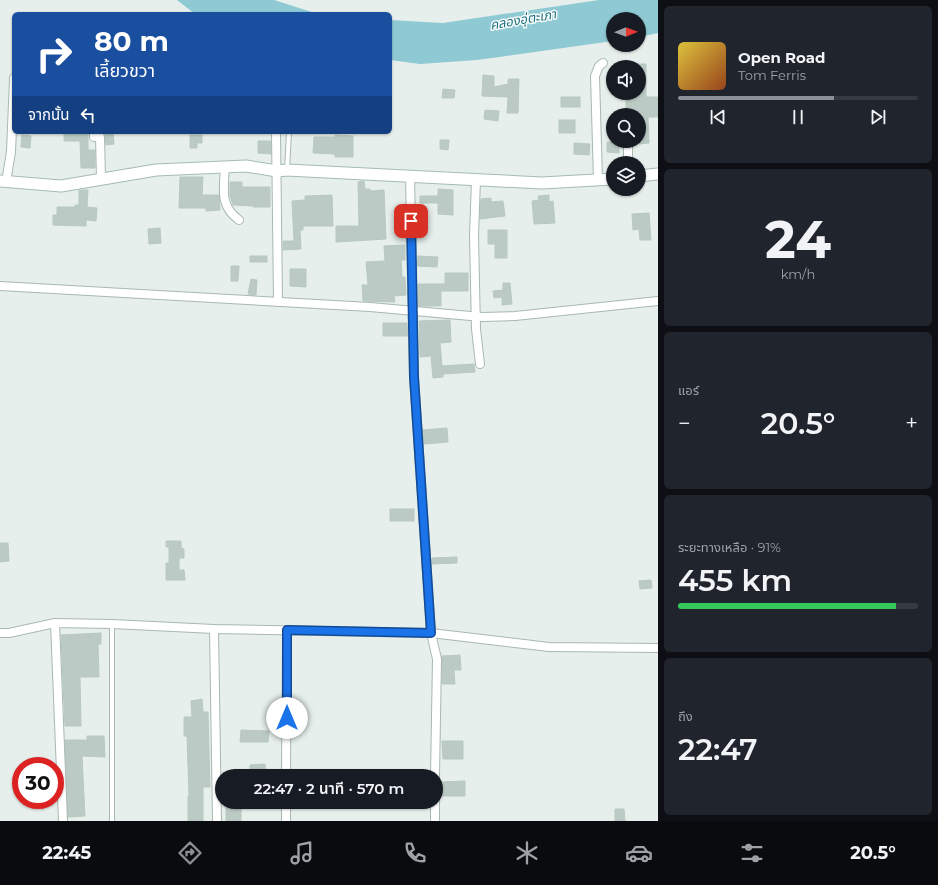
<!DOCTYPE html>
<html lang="th">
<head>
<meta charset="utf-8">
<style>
	body { margin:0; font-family:Montserrat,"Noto Sans Thai",sans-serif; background:#20242c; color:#f1f3f6; height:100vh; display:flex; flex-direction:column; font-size:15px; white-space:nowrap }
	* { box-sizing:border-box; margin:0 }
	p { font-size:13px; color:#9ea1a6 }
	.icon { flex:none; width:22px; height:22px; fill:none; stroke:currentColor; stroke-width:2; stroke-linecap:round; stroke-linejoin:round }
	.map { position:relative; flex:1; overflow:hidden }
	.side { display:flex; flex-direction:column; gap:6px; padding:6px; background:#0d0f14; width:280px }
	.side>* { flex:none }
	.hud { position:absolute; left:12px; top:12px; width:380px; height:122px; border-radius:6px; box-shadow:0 1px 3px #0004; background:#1a4fa0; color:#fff; overflow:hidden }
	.needle { width:26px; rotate:89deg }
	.controls { position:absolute; left:606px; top:12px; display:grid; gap:8px }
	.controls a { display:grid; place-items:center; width:40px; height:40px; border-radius:50%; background:#171b24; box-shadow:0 1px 3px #0004; font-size:20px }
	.speed { position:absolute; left:12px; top:757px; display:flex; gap:8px; font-size:20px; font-weight:700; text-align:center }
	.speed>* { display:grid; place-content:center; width:52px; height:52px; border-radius:50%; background:#171b24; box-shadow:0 1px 3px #0004; line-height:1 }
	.speed .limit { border:6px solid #d22; background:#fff; color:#111 }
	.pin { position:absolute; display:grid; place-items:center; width:34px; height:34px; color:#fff; margin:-17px; border-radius:8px; box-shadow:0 2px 6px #0006 }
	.me { position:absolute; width:44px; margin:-22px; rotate:0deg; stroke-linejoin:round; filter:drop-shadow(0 0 3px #0008) }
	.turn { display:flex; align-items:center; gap:14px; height:84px; padding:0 16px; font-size:18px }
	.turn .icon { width:52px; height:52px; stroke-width:2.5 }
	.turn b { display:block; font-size:28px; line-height:34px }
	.then { display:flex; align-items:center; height:38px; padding:0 16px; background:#0003; gap:8px; font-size:15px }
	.big { font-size:30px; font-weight:600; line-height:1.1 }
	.side .card { flex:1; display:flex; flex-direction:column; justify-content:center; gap:6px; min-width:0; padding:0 14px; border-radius:6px; background:#20242c }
	.side .dial { align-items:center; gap:0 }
	.dial b { font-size:52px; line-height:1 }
	.song { display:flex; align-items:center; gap:12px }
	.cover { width:48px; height:48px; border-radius:6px; background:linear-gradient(135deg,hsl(50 70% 55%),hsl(20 70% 35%)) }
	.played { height:4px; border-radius:2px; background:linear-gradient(90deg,#8c9099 65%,#363941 65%) }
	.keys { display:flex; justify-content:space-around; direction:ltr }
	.heat { display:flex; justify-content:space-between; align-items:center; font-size:22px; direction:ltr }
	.charge { height:6px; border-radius:3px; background:linear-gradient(90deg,#34c759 91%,#363941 0) }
	.trip { position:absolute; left:215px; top:769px; width:228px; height:40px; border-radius:20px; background:#171b24; box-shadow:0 1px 3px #0004; font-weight:600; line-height:40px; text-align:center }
	.menu { display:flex; height:64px; justify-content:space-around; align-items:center; background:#090b0e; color:#9ea1a6 }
	.menu .icon { width:28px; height:28px }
	.menu .on { color:#8c9099 }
	.menu b { font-size:18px; color:#f1f3f6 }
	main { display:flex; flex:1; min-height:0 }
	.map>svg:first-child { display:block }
	.water { fill:#8ec9d4 }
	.building { fill:#bbcac4; stroke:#b8c9c2 }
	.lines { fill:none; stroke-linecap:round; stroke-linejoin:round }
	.lane-casing { stroke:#a8b8b2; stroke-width:6 }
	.street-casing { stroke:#a8b8b2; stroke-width:10 }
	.secondary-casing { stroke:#a4bbb3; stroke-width:13 }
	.lane { stroke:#fff; stroke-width:4 }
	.street { stroke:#fff; stroke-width:8 }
	.secondary { stroke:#fff; stroke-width:11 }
	.route-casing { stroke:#114b97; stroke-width:10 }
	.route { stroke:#1a73e8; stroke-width:7 }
	.labels { text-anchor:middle; stroke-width:3; stroke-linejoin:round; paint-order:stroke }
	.water-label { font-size:13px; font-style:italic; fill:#1c6f80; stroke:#f7fbf9 }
</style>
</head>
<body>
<main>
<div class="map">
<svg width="658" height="821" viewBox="0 0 658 821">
	<rect width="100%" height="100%" fill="#e6efeb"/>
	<g class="water">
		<polygon points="177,0 274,0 318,14 195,14"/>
		<polygon points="599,0 658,0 658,33 639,37 639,19 613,19 613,41 477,60 420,64 390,60 390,20 443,23"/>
	</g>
	<g class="building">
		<polygon points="639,64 646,64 646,97 658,97 658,117 648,117 649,143 639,144 639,111 632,111 626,109 626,93 639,93"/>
		<polygon points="483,75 494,76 494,87 508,84 508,79 519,79 518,113 507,113 508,97 482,96"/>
		<polygon points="443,89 455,90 454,98 442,98"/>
		<rect x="561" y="97" width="19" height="10"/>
		<polygon points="485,110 499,111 498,121 484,119"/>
		<rect x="559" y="120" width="16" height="13"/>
		<polygon points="64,132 88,132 88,150 95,150 95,168 81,168 80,141 64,141"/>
		<polygon points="102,132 113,132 114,144 106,145 105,136"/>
		<polygon points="22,135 31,136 30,148 21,147"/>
		<polygon points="190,135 202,135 202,143 197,143 197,148 190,148"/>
		<polygon points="335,135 353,136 353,157 335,157 335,154 313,153 314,137 335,137"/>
		<polygon points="440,140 449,140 448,150 440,149"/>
		<polygon points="258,141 271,141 271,154 258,153"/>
		<polygon points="607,142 619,142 619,153 607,152"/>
		<polygon points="574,143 590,144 589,155 574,154"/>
		<polygon points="180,177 203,177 202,195 219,195 220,210 206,211 206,208 179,208"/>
		<polygon points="364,181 365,189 370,189 370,191 384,190 386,239 336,242 336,226 359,226 358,182"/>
		<polygon points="230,182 242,182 242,187 270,187 270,207 253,207 253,206 233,205 230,195"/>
		<polygon points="438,189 453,190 453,215 438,214 438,203 420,203 420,196 438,196"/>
		<polygon points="79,190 88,190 87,207 97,208 96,221 86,220 86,226 53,225 53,215 57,215 57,207 75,207 75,205 79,205"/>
		<polygon points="332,195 333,226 303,226 303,230 300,230 301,249 283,250 283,241 294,241 292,201 305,200 305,196"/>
		<polygon points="549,195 549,202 553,201 555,223 534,224 532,201 539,200 538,196"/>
		<polygon points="491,198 491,202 503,201 505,216 480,219 481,199"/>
		<polygon points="649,213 651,240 640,240 639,229 633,230 632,214"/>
		<polygon points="160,228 161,243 149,244 148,229"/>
		<polygon points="488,230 507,230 507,258 495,258 495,244 488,244"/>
		<polygon points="405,245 405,260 401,260 402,277 405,277 406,295 394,296 395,302 363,301 362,285 368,285 366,262 385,261 384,246"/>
		<rect x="250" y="256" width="17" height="6"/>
		<polygon points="418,256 438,257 437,267 417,266"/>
		<polygon points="231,266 239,266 238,281 231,281"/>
		<polygon points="290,269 306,269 306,287 290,286"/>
		<polygon points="445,273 468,273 468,291 441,291 441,306 418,306 418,284 445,284"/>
		<polygon points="251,279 257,280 256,295 248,294"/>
		<polygon points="503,283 510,283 512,304 502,305 502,297 494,298 493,291 503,290"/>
		<polygon points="450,320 451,342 440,343 442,366 474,364 475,372 443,374 443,377 433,378 431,356 420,357 419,321"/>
		<polygon points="383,323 407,323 408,336 383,336"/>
		<polygon points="447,428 448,442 424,444 423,430"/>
		<rect x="390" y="509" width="24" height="12"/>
		<polygon points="166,541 181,541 181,548 184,549 184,558 179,558 179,570 184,570 185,580 166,580 166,563 169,563 169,547 166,547"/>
		<polygon points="0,543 8,543 9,561 0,562"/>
		<polygon points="457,557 457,563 432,564 432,558"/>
		<polygon points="651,580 652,588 640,589 639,581"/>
		<polygon points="101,633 101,644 98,644 99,677 80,677 81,726 65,726 61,635"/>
		<polygon points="460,655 461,670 454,670 455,684 442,684 442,656"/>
		<polygon points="202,699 203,712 208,712 210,787 203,787 203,821 188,821 188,796 189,796 187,736 184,736 184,717 192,717 191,701"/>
		<polygon points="241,730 269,731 268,742 240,742"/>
		<polygon points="87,736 104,736 105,757 82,756 85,816 68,817 65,740 87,740"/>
		<polygon points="442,741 463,741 463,759 443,759"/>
		<polygon points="265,764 266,776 250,776 250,765"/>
		<polygon points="465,781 465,796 441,796 440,782"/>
		<rect x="226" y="802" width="15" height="19"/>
		<polygon points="615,809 624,809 625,821 615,821"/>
	</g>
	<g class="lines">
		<g class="lane-casing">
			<g id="lane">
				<polyline points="287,170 289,132"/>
				<polyline points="112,624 112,821"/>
			</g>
		</g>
		<g class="street-casing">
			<g id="street">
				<polyline points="627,114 627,115"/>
				<polyline points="94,132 94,137 100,137 101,179"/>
				<polyline points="276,132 278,302"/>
				<polyline points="628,141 628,163"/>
				<path d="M 225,166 C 224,188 219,206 239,220"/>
				<polyline points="410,175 414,377 431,633 437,659 435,776"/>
				<polyline points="476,179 474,236 476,329 480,364"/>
				<polyline points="598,180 595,76 599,66 603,63"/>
				<polyline points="6,182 11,152 14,78"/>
				<polyline points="0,286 370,307 482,317 515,316 658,301"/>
				<polyline points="55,623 63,821"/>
				<polyline points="214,629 217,821"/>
				<polyline points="0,633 9,633 55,623 112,624 214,629 431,633 549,647 658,648"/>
				<polyline points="286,776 287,630"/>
				<polyline points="286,821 286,802"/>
				<polyline points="435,821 435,802"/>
			</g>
		</g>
		<g class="secondary-casing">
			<g id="secondary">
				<polyline points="639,176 658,174"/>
				<polyline points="0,181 61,186 156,170 246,166 277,171 287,170 542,183 613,179"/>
			</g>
		</g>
		<use href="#lane" class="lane"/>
		<use href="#street" class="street"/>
		<use href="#secondary" class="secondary"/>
	</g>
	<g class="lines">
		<g class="route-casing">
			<polyline id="route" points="287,718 287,630 431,633 414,377 411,221"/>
		</g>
		<use href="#route" class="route"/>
	</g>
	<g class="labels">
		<g class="water-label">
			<text transform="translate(523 19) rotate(-10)" y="5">คลองอุ่ตะเภา</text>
		</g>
	</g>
</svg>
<div class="controls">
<a><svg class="needle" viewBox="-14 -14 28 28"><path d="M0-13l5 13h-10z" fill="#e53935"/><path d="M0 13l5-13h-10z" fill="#9ea1a6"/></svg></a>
<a><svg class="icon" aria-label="sound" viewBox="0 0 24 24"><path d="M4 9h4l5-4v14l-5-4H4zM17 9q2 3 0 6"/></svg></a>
<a><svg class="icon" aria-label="search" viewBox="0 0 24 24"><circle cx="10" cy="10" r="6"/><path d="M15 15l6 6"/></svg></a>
<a><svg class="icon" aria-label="layers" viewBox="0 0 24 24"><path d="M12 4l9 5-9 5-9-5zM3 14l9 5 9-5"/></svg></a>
</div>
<div class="speed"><div class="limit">30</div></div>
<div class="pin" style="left:411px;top:221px;background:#d93025"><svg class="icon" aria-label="arrive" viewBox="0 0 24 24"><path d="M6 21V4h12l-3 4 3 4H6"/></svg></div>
<svg class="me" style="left:287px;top:718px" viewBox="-20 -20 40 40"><circle r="19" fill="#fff"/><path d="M0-13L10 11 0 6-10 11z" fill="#1a73e8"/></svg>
<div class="trip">22:47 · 2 นาที · 570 m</div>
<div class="hud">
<div class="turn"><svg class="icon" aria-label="right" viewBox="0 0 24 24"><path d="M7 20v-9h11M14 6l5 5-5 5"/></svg><div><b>80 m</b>เลี้ยวขวา</div></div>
<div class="then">จากนั้น<svg class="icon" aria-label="left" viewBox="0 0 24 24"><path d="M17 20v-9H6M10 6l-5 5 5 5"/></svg></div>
</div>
</div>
<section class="side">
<div class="card">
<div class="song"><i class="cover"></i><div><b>Open Road</b><p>Tom Ferris</p></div></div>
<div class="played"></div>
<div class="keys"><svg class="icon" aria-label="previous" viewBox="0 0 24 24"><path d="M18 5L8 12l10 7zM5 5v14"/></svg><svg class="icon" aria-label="pause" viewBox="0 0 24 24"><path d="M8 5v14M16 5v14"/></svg><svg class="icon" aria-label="next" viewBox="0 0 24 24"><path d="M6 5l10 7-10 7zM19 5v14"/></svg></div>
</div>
<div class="card dial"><b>24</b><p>km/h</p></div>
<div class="card"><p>แอร์</p>
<div class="heat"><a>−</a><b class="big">20.5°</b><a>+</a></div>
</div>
<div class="card"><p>ระยะทางเหลือ · 91%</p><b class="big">455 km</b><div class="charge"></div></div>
<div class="card"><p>ถึง</p><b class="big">22:47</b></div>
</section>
</main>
<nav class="menu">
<b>22:45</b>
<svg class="icon on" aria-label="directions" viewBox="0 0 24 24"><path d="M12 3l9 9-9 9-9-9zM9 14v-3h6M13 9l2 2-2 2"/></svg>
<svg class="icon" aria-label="music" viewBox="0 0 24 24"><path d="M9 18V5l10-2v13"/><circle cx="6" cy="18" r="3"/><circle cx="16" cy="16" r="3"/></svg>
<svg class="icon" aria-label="phone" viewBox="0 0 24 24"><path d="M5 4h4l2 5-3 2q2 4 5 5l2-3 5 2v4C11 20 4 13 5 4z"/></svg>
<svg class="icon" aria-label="climate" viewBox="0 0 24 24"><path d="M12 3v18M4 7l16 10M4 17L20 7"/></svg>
<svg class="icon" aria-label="car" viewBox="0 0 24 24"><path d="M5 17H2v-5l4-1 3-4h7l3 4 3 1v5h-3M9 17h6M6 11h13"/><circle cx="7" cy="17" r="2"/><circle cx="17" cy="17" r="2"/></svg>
<svg class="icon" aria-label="filters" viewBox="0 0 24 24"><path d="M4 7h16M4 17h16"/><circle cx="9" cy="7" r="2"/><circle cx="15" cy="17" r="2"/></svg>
<b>20.5°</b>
</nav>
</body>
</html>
